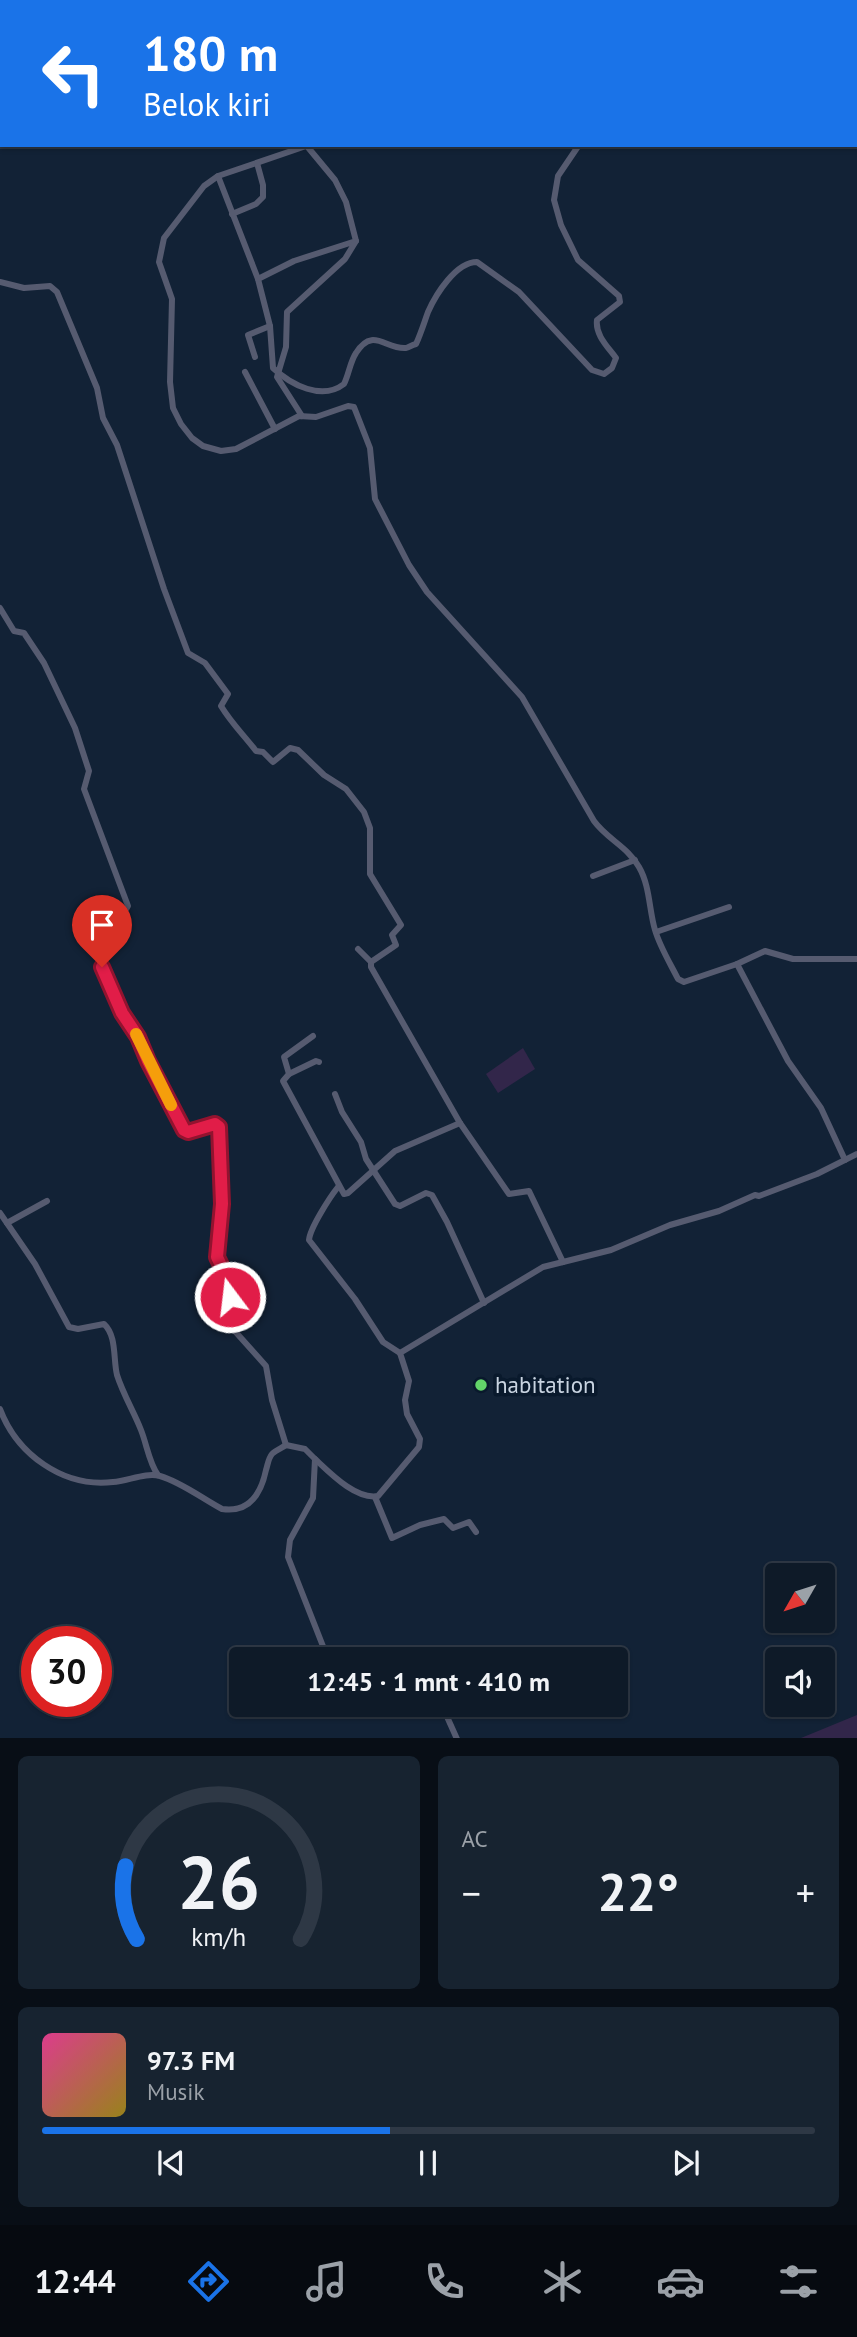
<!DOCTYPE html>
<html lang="id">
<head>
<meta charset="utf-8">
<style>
	body { margin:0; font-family:"PT Sans",sans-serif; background:#172330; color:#f1f3f6; height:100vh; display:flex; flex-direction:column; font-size:26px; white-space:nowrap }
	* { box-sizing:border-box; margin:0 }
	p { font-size:23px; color:#9ba1a8 }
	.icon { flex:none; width:38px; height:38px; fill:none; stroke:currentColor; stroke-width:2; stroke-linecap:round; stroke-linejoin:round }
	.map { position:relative; height:1738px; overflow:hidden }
	.panel { display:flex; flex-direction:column; gap:18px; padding:18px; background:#080e16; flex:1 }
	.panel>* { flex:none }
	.hud { position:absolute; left:0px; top:0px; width:858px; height:147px; box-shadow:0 2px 5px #0004,0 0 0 2px #2e3845; background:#1a73e8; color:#fff; overflow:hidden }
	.needle { width:46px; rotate:231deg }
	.controls { position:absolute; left:765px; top:1563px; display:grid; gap:14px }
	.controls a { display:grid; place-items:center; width:70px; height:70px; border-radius:7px; background:#0e1a28; box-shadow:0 2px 5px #0004,0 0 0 2px #2e3845; font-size:35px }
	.speed { position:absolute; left:21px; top:1626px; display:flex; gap:14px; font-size:35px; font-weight:700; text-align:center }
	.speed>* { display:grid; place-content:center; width:91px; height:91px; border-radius:50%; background:#0e1a28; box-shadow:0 2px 5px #0004,0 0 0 2px #2e3845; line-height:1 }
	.speed .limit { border:10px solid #d22; background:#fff; color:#111 }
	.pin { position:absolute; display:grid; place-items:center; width:60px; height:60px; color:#fff; margin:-72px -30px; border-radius:50% 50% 50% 0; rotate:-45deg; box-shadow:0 0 7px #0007 }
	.pin .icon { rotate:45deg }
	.me { position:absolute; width:77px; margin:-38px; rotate:345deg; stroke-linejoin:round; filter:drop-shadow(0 0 5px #0008) }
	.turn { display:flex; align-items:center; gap:24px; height:147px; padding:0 28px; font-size:32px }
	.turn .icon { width:91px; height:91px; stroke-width:2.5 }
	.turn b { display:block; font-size:49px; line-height:60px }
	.big { font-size:52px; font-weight:700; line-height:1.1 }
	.panel .tile { flex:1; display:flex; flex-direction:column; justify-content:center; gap:10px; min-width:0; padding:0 24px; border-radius:10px; background:#172330 }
	.panel .dial { align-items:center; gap:0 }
	.dial svg { height:182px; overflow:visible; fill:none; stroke:#2e3845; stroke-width:7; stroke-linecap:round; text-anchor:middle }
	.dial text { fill:#f1f3f6; stroke:none }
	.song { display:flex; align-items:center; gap:21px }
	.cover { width:84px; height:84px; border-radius:10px; background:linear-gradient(135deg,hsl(330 70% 55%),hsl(50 70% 35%)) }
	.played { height:7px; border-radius:4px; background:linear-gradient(90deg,#1a73e8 45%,#2e3845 45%) }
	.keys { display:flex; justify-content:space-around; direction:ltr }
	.heat { display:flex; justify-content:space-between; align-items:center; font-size:38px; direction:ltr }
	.panel .tiles { flex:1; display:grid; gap:18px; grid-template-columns:1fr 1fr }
	.tile:last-child { grid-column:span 2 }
	.trip { position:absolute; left:229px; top:1647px; width:399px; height:70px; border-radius:7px; background:#0e1a28; box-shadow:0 2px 5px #0004,0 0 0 2px #2e3845; font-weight:700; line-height:70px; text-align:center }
	.tab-bar { display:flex; height:112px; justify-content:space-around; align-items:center; background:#060a10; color:#9ba1a8 }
	.tab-bar .icon { width:49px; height:49px }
	.tab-bar .active { color:#1a73e8 }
	.tab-bar b { font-size:32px; color:#f1f3f6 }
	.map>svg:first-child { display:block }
	.green { fill:#32264a }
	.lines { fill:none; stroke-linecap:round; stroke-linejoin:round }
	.minor { stroke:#565b70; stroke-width:6 }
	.route-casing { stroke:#92132f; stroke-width:18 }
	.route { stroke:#e11d48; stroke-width:12 }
	.slow { stroke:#f59e0b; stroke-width:12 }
	.poi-dot { fill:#63d469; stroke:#09192c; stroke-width:2.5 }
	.labels { text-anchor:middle; stroke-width:7; stroke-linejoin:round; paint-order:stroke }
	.poi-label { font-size:23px; fill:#c9d4e1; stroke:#09192c; text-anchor:start }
</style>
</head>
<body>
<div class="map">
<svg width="857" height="1739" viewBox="0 0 857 1739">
	<rect width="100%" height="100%" fill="#122236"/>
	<g class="green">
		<polygon points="523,1048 535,1069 498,1093 486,1074"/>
		<polygon points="857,1715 857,1738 801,1738"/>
	</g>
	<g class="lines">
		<g class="minor">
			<polyline points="226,0 227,2"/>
			<polyline points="582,0 584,2"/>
			<polyline points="287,2 291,0"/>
			<polyline points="760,2 776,0"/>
			<path d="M 306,145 L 335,180 L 346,202 L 356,241 L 294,261 L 258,279 L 270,326 L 273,368 C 291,385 322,401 344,384 C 349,374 350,362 356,353 C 373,326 386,350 406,348 C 409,347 412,345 416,344 C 421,333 424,323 428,312 C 436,294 456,262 477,262 L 519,292 L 592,370 L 604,374 L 612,368 L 616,358 C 608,347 595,335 597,320 L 620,302 L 619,296 L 578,260 L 561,225 L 554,200 L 558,176 L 579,145"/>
			<path d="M 306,146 L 218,176 L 204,186 L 164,238 L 159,262 L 172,299 L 170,382 L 173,408 L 181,424 L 192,438 L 203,446 L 221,451 L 236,449 L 299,416 L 316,417 L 348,406 L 354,407 L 370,448 L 375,499 L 409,565 L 427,592 L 522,697 L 594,821 C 607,839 628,847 639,867 C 650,886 649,910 655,930 C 660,947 670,963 678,979 L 684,982 L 737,964 L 788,1061 L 821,1108 L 845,1160"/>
			<polyline points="218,176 258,279"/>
			<polyline points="232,214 256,204 263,197 263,185 257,163"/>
			<path d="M 0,282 L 24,288 L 50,286 L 57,292 L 97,388 L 103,418 L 117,445 L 164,589 L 188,653 L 205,663 L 228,694 L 221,706 C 232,724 243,734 256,751 L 263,752 L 273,762 L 290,748 L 298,750 L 324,775 L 346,789 L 364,812 L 370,828 L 370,874 L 401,925 L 392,935 L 396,945 L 371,962 L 371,967 L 460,1123 L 509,1194 L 529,1191 L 563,1262"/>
			<polyline points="255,357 248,335 270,326"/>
			<polyline points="245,372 275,429"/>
			<polyline points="302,416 277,377 286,347 287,312 345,259 356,241"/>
			<polyline points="0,608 14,631 24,633 44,663 75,728 89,771 84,789 128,906 125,911 102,921 103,932 92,940 92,944 122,1013 138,1036 147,1058 184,1130 188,1132 215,1124 219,1127 222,1204 217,1257 230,1284 232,1304 223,1316 224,1319 266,1366 272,1400 286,1445"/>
			<polyline points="593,876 635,860"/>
			<polyline points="656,932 729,907"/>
			<polyline points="358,949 371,962"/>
			<polyline points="737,964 765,951 793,959 857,959"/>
			<polyline points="313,1036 284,1057 289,1074 283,1081 344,1194 348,1193 395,1151 460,1123"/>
			<polyline points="289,1074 316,1061 319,1062"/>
			<polyline points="335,1094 342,1112 361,1142 366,1159 395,1204 400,1206 426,1193 432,1195 447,1222 484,1303"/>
			<path d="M 338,1187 C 330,1197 310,1228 309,1240 L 355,1299 L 383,1342 L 400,1353"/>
			<path d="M 0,1213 L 35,1264 L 69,1327 L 78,1329 L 104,1324 C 117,1336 113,1359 117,1375 C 123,1394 134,1412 141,1430 C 147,1445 149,1463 158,1475"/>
			<polyline points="7,1223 47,1201"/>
			<path d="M 0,1409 C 17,1454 63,1488 113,1482 C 128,1481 146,1472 160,1476 C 181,1482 203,1499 222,1509 C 249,1513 261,1494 266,1470 C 268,1464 268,1459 272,1454 C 276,1450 282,1448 286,1445 L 305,1449 L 315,1459 L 313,1498 L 290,1540 L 288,1557 L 328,1659"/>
			<path d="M 315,1459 C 330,1473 356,1500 378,1496 L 419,1447 L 420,1439 L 407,1414 L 405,1400 L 409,1381 L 400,1353 L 543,1267 L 611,1250 L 670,1225 L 719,1211 L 755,1195 L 759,1196 L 817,1174 L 857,1154"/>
			<polyline points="375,1497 392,1538 420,1525 444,1519 453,1528 469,1522 476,1532"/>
			<polyline points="438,1704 444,1710 457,1739"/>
		</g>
	</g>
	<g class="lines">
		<g class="route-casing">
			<polyline id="route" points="102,967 122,1013 138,1037 148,1061 184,1130 188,1132 215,1124 219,1127 222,1204 217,1257 230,1284 230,1297"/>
		</g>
		<use href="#route" class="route"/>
		<polyline class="slow" points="136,1034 171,1105"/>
	</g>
	<circle class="poi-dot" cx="481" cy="1385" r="7"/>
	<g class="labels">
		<g class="poi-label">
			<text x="495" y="1393">habitation</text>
		</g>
	</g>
</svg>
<div class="controls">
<a><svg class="needle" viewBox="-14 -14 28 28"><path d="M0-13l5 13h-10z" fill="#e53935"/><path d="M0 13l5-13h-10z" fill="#9ba1a8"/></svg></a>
<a><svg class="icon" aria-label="sound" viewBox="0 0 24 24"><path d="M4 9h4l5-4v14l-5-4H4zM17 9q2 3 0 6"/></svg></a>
</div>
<div class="speed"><div class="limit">30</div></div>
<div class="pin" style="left:102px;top:967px;background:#d93025"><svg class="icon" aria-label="arrive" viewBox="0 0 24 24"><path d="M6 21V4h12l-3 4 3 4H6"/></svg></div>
<svg class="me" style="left:230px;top:1297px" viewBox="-20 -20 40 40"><circle r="17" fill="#e11d48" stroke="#fff" stroke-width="3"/><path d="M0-11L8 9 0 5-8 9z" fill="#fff"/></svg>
<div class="trip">12:45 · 1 mnt · 410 m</div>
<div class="hud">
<div class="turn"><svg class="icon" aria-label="left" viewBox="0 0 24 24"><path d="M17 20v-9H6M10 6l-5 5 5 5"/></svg><div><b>180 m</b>Belok kiri</div></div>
</div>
</div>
<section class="panel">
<div class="tiles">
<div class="tile dial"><svg viewBox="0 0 100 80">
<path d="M14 69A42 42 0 1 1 86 69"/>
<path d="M14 69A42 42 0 0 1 9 37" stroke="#1a73e8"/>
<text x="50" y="56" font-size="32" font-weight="700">26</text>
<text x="50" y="72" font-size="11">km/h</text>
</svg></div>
<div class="tile"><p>AC</p>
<div class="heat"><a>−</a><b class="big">22°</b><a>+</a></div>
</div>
<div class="tile">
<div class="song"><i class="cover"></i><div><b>97.3 FM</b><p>Musik</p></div></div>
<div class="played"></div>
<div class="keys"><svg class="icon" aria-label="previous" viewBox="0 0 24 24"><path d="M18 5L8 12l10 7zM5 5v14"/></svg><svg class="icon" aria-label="pause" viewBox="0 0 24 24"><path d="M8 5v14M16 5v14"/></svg><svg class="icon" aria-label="next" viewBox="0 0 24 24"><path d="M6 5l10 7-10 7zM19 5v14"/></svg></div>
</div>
</div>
</section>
<nav class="tab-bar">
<b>12:44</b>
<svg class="icon active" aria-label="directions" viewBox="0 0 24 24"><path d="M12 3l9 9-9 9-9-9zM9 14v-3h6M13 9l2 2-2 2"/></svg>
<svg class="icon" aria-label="music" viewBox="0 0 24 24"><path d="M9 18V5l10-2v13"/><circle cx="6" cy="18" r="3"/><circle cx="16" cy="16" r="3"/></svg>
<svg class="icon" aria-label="phone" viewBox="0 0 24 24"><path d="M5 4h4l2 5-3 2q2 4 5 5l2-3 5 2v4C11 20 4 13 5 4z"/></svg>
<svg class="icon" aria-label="climate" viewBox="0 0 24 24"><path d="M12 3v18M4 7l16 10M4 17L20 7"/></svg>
<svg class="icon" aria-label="car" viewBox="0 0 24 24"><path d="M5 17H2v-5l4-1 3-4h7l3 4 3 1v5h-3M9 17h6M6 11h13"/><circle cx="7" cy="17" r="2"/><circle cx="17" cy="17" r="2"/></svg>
<svg class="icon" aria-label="filters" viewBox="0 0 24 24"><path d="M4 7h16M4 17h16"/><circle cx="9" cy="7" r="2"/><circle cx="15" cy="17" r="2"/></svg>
</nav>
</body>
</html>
